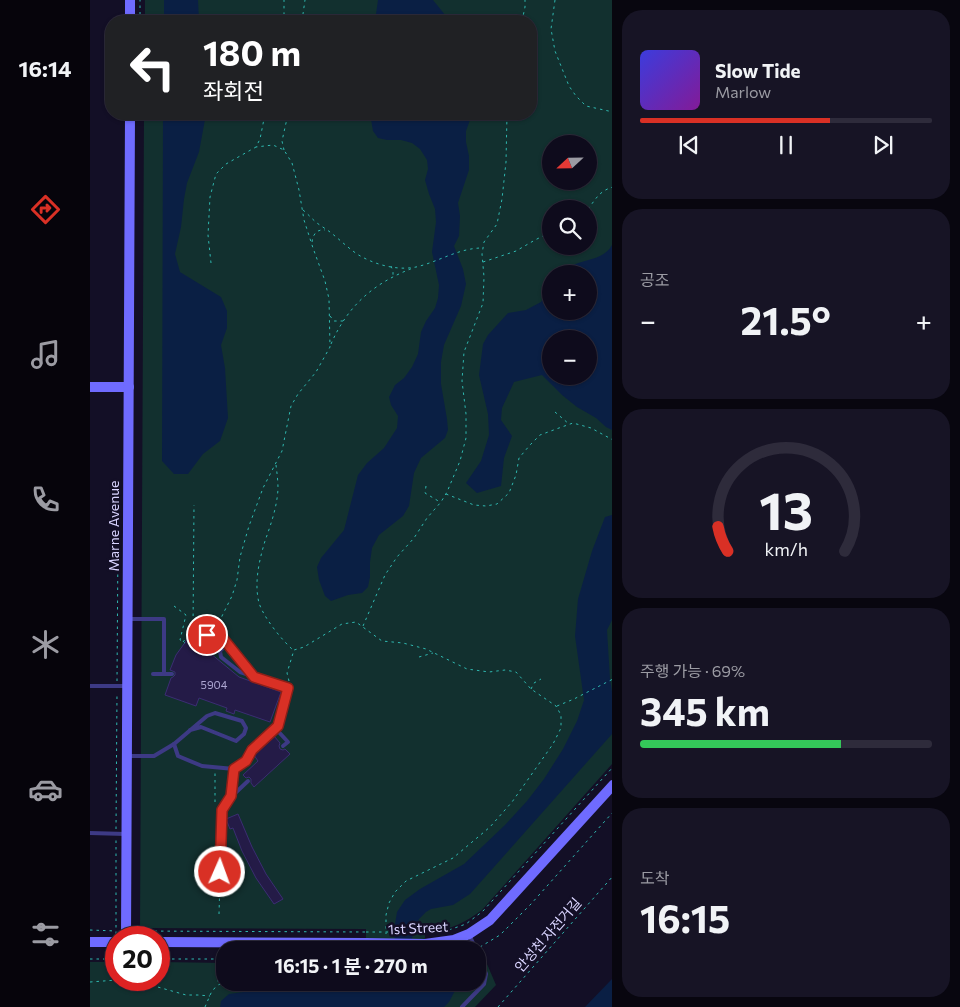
<!DOCTYPE html>
<html lang="ko">
<head>
<meta charset="utf-8">
<style>
	body { margin:0; font-family:Commissioner,"Noto Sans KR",sans-serif; background:#171425; color:#f1f3f6; height:100vh; display:flex; flex-direction:column; font-size:19px; white-space:nowrap }
	* { box-sizing:border-box; margin:0 }
	p { font-size:16px; color:#9b9ba3 }
	.icon { flex:none; width:28px; height:28px; fill:none; stroke:currentColor; stroke-width:2; stroke-linecap:round; stroke-linejoin:round }
	.map { position:relative; flex:1; overflow:hidden }
	.details { display:flex; flex-direction:column; gap:10px; padding:10px; background:#08060f; width:348px }
	.details>* { flex:none }
	.top-card { position:absolute; left:15px; top:15px; width:432px; height:105px; border-radius:20px; box-shadow:0 1px 4px #0004,0 0 0 1px #2e2b3b; background:#202124; color:#fff; overflow:hidden }
	.needle { width:32px; rotate:248deg }
	.tools { position:absolute; left:452px; top:135px; display:grid; gap:10px }
	.tools a { display:grid; place-items:center; width:55px; height:55px; border-radius:50%; background:#0e0b1c; box-shadow:0 1px 4px #0004,0 0 0 1px #2e2b3b; font-size:25px }
	.speed { position:absolute; left:15px; top:926px; display:flex; gap:10px; font-size:25px; font-weight:700; text-align:center }
	.speed>* { display:grid; place-content:center; width:65px; height:65px; border-radius:50%; background:#0e0b1c; box-shadow:0 1px 4px #0004,0 0 0 1px #2e2b3b; line-height:1 }
	.speed .limit { border:8px solid #d22; background:#fff; color:#111 }
	.pin { position:absolute; display:grid; place-items:center; width:42px; height:42px; color:#fff; margin:-21px; border:2px solid #fff; border-radius:50%; box-shadow:0 1px 5px #0007 }
	.me { position:absolute; width:55px; margin:-28px; rotate:2deg; stroke-linejoin:round; filter:drop-shadow(0 0 4px #0008) }
	.turn { display:flex; align-items:center; gap:18px; height:105px; padding:0 15px; font-size:22px }
	.turn .icon { width:65px; height:65px; stroke-width:2.5 }
	.turn b { display:block; font-size:35px; line-height:42px }
	.big { font-size:38px; font-weight:700; line-height:1.1 }
	.details .tile { flex:1; display:flex; flex-direction:column; justify-content:center; gap:8px; min-width:0; padding:0 18px; border-radius:20px; background:#171425 }
	.details .dial { align-items:center; gap:0 }
	.dial svg { height:130px; overflow:visible; fill:none; stroke:#2e2b3b; stroke-width:7; stroke-linecap:round; text-anchor:middle }
	.dial text { fill:#f1f3f6; stroke:none }
	.song { display:flex; align-items:center; gap:15px }
	.cover { width:60px; height:60px; border-radius:8px; background:linear-gradient(135deg,hsl(240 70% 55%),hsl(290 70% 35%)) }
	.played { height:5px; border-radius:2px; background:linear-gradient(90deg,#d93025 65%,#2e2b3b 65%) }
	.keys { display:flex; justify-content:space-around; direction:ltr }
	.heat { display:flex; justify-content:space-between; align-items:center; font-size:28px; direction:ltr }
	.charge { height:8px; border-radius:4px; background:linear-gradient(90deg,#34c759 69%,#2e2b3b 0) }
	.trip { position:absolute; left:126px; top:941px; width:270px; height:50px; border-radius:20px; background:#0e0b1c; box-shadow:0 1px 4px #0004,0 0 0 1px #2e2b3b; font-weight:700; line-height:50px; text-align:center }
	main { display:flex; flex:1; min-height:0 }
	.tabs { display:flex; flex-direction:column; width:90px; justify-content:space-around; align-items:center; background:#06040b; color:#9b9ba3 }
	.tabs .icon { width:35px; height:35px }
	.tabs .on { color:#d93025 }
	.tabs b { font-size:22px; color:#f1f3f6 }
	.map>svg:first-child { display:block }
	.green { fill:#12302f; fill-rule:evenodd }
	.water { fill:#0a1f44; fill-rule:evenodd }
	.building { fill:#241b47; stroke:#3b2d73 }
	.lines { fill:none; stroke-linecap:round; stroke-linejoin:round }
	.path { stroke:#2fb8b0; stroke-width:1; stroke-dasharray:2.5 4; stroke-linecap:butt }
	.lane { stroke:#3d3a85; stroke-width:4 }
	.secondary { stroke:#6f6bff; stroke-width:10 }
	.path-bridge { stroke:#2fb8b0; stroke-width:1; stroke-dasharray:2.5 4; stroke-linecap:butt }
	.secondary-bridge { stroke:#6f6bff; stroke-width:10 }
	.route-casing { stroke:#8d1f18; stroke-width:12 }
	.route { stroke:#d93025; stroke-width:9 }
	.labels { text-anchor:middle; stroke-width:5; stroke-linejoin:round; paint-order:stroke }
	.number-label { font-size:11px; fill:#aca6d1 }
	.street-label { font-size:14px; fill:#d9d4ff; stroke:#130f26 }
</style>
</head>
<body>
<main>
<nav class="tabs">
<b>16:14</b>
<svg class="icon on" aria-label="directions" viewBox="0 0 24 24"><path d="M12 3l9 9-9 9-9-9zM9 14v-3h6M13 9l2 2-2 2"/></svg>
<svg class="icon" aria-label="music" viewBox="0 0 24 24"><path d="M9 18V5l10-2v13"/><circle cx="6" cy="18" r="3"/><circle cx="16" cy="16" r="3"/></svg>
<svg class="icon" aria-label="phone" viewBox="0 0 24 24"><path d="M5 4h4l2 5-3 2q2 4 5 5l2-3 5 2v4C11 20 4 13 5 4z"/></svg>
<svg class="icon" aria-label="climate" viewBox="0 0 24 24"><path d="M12 3v18M4 7l16 10M4 17L20 7"/></svg>
<svg class="icon" aria-label="car" viewBox="0 0 24 24"><path d="M5 17H2v-5l4-1 3-4h7l3 4 3 1v5h-3M9 17h6M6 11h13"/><circle cx="7" cy="17" r="2"/><circle cx="17" cy="17" r="2"/></svg>
<svg class="icon" aria-label="filters" viewBox="0 0 24 24"><path d="M4 7h16M4 17h16"/><circle cx="9" cy="7" r="2"/><circle cx="15" cy="17" r="2"/></svg>
</nav>
<div class="map">
<svg width="523" height="1007" viewBox="0 0 523 1007">
	<rect width="100%" height="100%" fill="#130f26"/>
	<g class="green">
		<path d="M 55,0 L 522,0 L 522,764 L 392,910 C 374,923 359,932 335,930 L 335,950 L 276,950 L 276,929 L 50,928 L 54,114 L 441,114 L 441,21 L 55,21 ZM 461,144 L 499,144 L 499,181 L 461,181 ZM 461,209 L 499,209 L 499,246 L 461,246 ZM 461,274 L 499,274 L 499,311 L 461,311 ZM 461,339 L 499,339 L 499,376 L 461,376 Z"/>
		<polygon points="391,950 406,985 385,1007 0,1007 0,962 26,962 26,980 69,980 69,962 135,963 135,982 388,982 388,952"/>
	</g>
	<g class="water">
		<polygon points="74,0 108,0 109,21 74,21"/>
		<polygon points="288,0 343,0 360,21 285,21"/>
		<polygon points="73,114 116,114 109,152 97,183 94,199 91,227 85,254 90,272 131,297 137,311 137,328 131,345 135,368 138,418 130,441 113,454 98,474 84,474 72,461"/>
		<polygon points="280,114 382,114 381,117 376,131 376,142 379,156 379,170 368,203 370,216 369,236 364,246 373,269 376,284 371,306 354,345 351,362 351,384 357,419 358,430 355,438 331,458 324,473 319,506 313,516 289,535 282,548 280,562 280,577 278,587 272,593 258,595 241,601 235,596 229,580 227,567 231,558 254,530 268,475 277,463 294,448 307,428 308,416 301,405 299,397 305,385 314,378 322,367 328,354 331,332 336,321 345,308 348,298 349,285 342,252 346,222 345,209 339,194 335,180 338,169 337,160 330,149 322,143 311,140 297,140 288,138 283,131"/>
		<path d="M 522,245 L 522,430 L 516,427 L 506,418 L 487,407 L 472,395 L 452,375 L 424,382 L 412,408 L 411,420 L 422,436 L 414,458 L 411,486 L 387,493 L 376,483 L 391,461 L 399,435 L 398,414 L 389,375 L 393,344 L 398,335 L 418,313 L 436,310 L 451,302 L 461,285 L 461,311 L 499,311 L 499,274 L 467,274 C 472,271 476,268 481,266 C 495,259 514,260 522,245 ZM 461,339 L 499,339 L 499,376 L 461,376 Z"/>
		<polygon points="522,515 523,618 517,630 520,679 522,692 522,734 380,894 363,905 341,909 336,912 329,919 322,938 322,950 306,950 304,930 307,912 315,900 330,889 374,864 415,825 437,801 454,779 473,749 487,721 494,700 485,636 488,599 502,551 515,517"/>
		<polygon points="522,979 522,1007 495,1007"/>
		<polygon points="295,982 369,983 359,1002 354,1007 130,1007 131,1001 139,994 161,991 192,992 231,988 260,990 287,989"/>
	</g>
	<g class="building">
		<polygon points="99,637 103,639 149,677 191,692 180,722 145,710 144,714 136,711 137,708 109,698 106,706 75,695 81,678 83,677 85,675 85,672 80,670 86,655"/>
		<polygon points="184,736 190,743 189,746 190,749 193,750 195,749 200,754 164,787 161,783 161,779 159,777 156,778 153,775 168,761 164,755"/>
		<polygon points="148,814 162,847 176,874 193,899 184,904 166,878 152,851 143,828 140,829 136,819"/>
	</g>
	<g class="lines">
		<g class="path">
			<polyline points="465,0 461,29 465,51 479,86 486,96 496,106 523,112"/>
			<polyline points="50,21 50,0"/>
			<polyline points="192,21 194,16 194,0"/>
			<polyline points="212,21 215,0"/>
			<polyline points="432,21 435,7 435,0"/>
			<polyline points="194,150 192,141 198,114"/>
			<path d="M 498,209 C 506,199 509,191 523,187"/>
			<path d="M 213,210 C 218,214 222,219 227,223 C 231,226 236,229 240,232 C 249,239 257,247 267,254 C 283,264 306,271 326,267 C 348,262 369,248 392,248"/>
			<path d="M 222,242 C 223,234 227,229 235,230"/>
			<polyline points="393,262 426,251 445,240 461,232"/>
			<polyline points="121,263 118,235 120,197 126,174 136,164 166,147 170,139 175,114"/>
			<polyline points="301,266 303,271 303,276"/>
			<polyline points="240,316 244,321 253,321"/>
			<path d="M 241,344 C 258,305 284,283 323,268"/>
			<polyline points="465,412 479,424"/>
			<path d="M 186,465 C 187,473 188,481 188,489 C 187,507 181,524 175,541 C 169,561 164,583 169,603 C 174,618 191,639 203,650"/>
			<polyline points="336,486 335,493 350,502"/>
			<polyline points="356,494 384,505 396,506 407,504 419,493 426,475 429,458 440,445 450,435 469,428 483,423 501,428 523,440"/>
			<polyline points="84,606 96,615 90,640 95,643"/>
			<polyline points="273,626 295,575 307,557 324,538 337,518 351,502 357,492 370,461 376,438 376,414 372,381 374,352 393,303 394,277 392,254 394,242 407,224 412,199 416,162 417,114"/>
			<polyline points="103,629 104,505"/>
			<polyline points="130,629 129,625 132,616 142,596 147,580 150,557 159,526 173,488 192,451 201,406 208,394 226,372 240,347 239,299 235,281 223,248 214,220 209,190 202,163 194,150 183,145 166,147"/>
			<polyline points="93,642 97,637"/>
			<polyline points="329,657 343,653"/>
			<polyline points="27,681 28,540"/>
			<polyline points="199,681 197,673 204,650 214,647 252,624 266,622 292,641 313,643 336,649 377,669 399,672 415,670 426,672 441,689 466,706 471,715 471,728 463,744 422,802 400,827 363,858 316,881 305,892 299,903 296,915 296,934"/>
			<polyline points="441,689 444,683 451,679"/>
			<polyline points="467,706 484,699 523,679"/>
			<polyline points="125,802 125,773"/>
			<polyline points="26,829 27,693"/>
			<polyline points="129,914 130,878"/>
			<polyline points="0,930 26,931"/>
			<polyline points="45,931 276,932"/>
			<polyline points="335,932 344,933"/>
			<polyline points="353,932 376,924 393,911 523,767"/>
			<polyline points="26,934 26,840"/>
			<polyline points="390,947 410,935 441,904 523,812"/>
			<polyline points="26,950 26,959"/>
			<polyline points="0,959 24,959"/>
			<polyline points="69,959 135,959"/>
			<polyline points="128,966 128,985 135,982"/>
			<polyline points="43,980 96,995 108,995 120,996"/>
			<polyline points="0,982 27,980"/>
			<polyline points="115,1007 121,993 127,985"/>
			<polyline points="408,1007 523,876"/>
		</g>
		<g class="lane">
			<polyline points="38,619 74,619 74,674 63,674"/>
			<polyline points="102,635 131,636 137,644"/>
			<polyline points="74,674 82,674"/>
			<polyline points="0,686 37,686"/>
			<polyline points="186,729 198,742 193,746"/>
			<polyline points="84,744 88,756 112,766 144,769 156,761 162,750 188,726 199,688 150,672 131,657 130,651 137,644 164,677"/>
			<polyline points="39,756 64,756 84,744 117,716 125,713 152,721 156,728 154,734 146,741 111,727 100,730"/>
			<polyline points="141,797 158,781"/>
			<polyline points="0,833 36,834"/>
			<polyline points="131,844 141,852 141,867 130,872 132,810 141,797 144,769"/>
			<polyline points="379,934 386,950"/>
			<polyline points="372,1007 394,984 396,974 388,953"/>
		</g>
		<g class="secondary">
			<polyline points="40,21 40,0"/>
			<polyline points="0,387 39,387"/>
			<polyline points="36,938 40,114"/>
			<polyline points="0,942 26,942"/>
			<polyline points="69,942 276,943"/>
			<polyline points="335,944 364,940 379,934 400,920 523,785"/>
		</g>
		<polyline class="path-bridge" points="276,932 335,932"/>
		<polyline class="secondary-bridge" points="276,943 335,944"/>
	</g>
	<g class="lines">
		<g class="route-casing">
			<polyline id="route" points="117,635 131,636 164,677 198,688 188,726 162,750 156,761 144,769 141,796 132,810 130,872"/>
		</g>
		<use href="#route" class="route"/>
	</g>
	<g class="labels">
		<g class="number-label">
			<text x="124" y="689">5904</text>
		</g>
		<g class="street-label">
			<text transform="translate(24 526) rotate(-90)" y="5">Marne Avenue</text>
			<text transform="translate(328 928) rotate(-3)" y="5">1st Street</text>
			<text transform="translate(458 935) rotate(-49)" y="5">안성천 자전거길</text>
		</g>
	</g>
</svg>
<div class="tools">
<a><svg class="needle" viewBox="-14 -14 28 28"><path d="M0-13l5 13h-10z" fill="#e53935"/><path d="M0 13l5-13h-10z" fill="#9b9ba3"/></svg></a>
<a><svg class="icon" aria-label="search" viewBox="0 0 24 24"><circle cx="10" cy="10" r="6"/><path d="M15 15l6 6"/></svg></a>
<a>+</a>
<a>−</a>
</div>
<div class="speed"><div class="limit">20</div></div>
<div class="pin" style="left:117px;top:635px;background:#d93025"><svg class="icon" aria-label="arrive" viewBox="0 0 24 24"><path d="M6 21V4h12l-3 4 3 4H6"/></svg></div>
<svg class="me" style="left:130px;top:872px" viewBox="-20 -20 40 40"><circle r="17" fill="#d93025" stroke="#fff" stroke-width="3"/><path d="M0-11L8 9 0 5-8 9z" fill="#fff"/></svg>
<div class="trip">16:15 · 1 분 · 270 m</div>
<div class="top-card">
<div class="turn"><svg class="icon" aria-label="left" viewBox="0 0 24 24"><path d="M17 20v-9H6M10 6l-5 5 5 5"/></svg><div><b>180 m</b>좌회전</div></div>
</div>
</div>
<section class="details">
<div class="tile">
<div class="song"><i class="cover"></i><div><b>Slow Tide</b><p>Marlow</p></div></div>
<div class="played"></div>
<div class="keys"><svg class="icon" aria-label="previous" viewBox="0 0 24 24"><path d="M18 5L8 12l10 7zM5 5v14"/></svg><svg class="icon" aria-label="pause" viewBox="0 0 24 24"><path d="M8 5v14M16 5v14"/></svg><svg class="icon" aria-label="next" viewBox="0 0 24 24"><path d="M6 5l10 7-10 7zM19 5v14"/></svg></div>
</div>
<div class="tile"><p>공조</p>
<div class="heat"><a>−</a><b class="big">21.5°</b><a>+</a></div>
</div>
<div class="tile dial"><svg viewBox="0 0 100 80">
<path d="M14 69A42 42 0 1 1 86 69"/>
<path d="M14 69A42 42 0 0 1 8 54" stroke="#d93025"/>
<text x="50" y="56" font-size="32" font-weight="700">13</text>
<text x="50" y="72" font-size="11">km/h</text>
</svg></div>
<div class="tile"><p>주행 가능 · 69%</p><b class="big">345 km</b><div class="charge"></div></div>
<div class="tile"><p>도착</p><b class="big">16:15</b></div>
</section>
</main>
</body>
</html>
